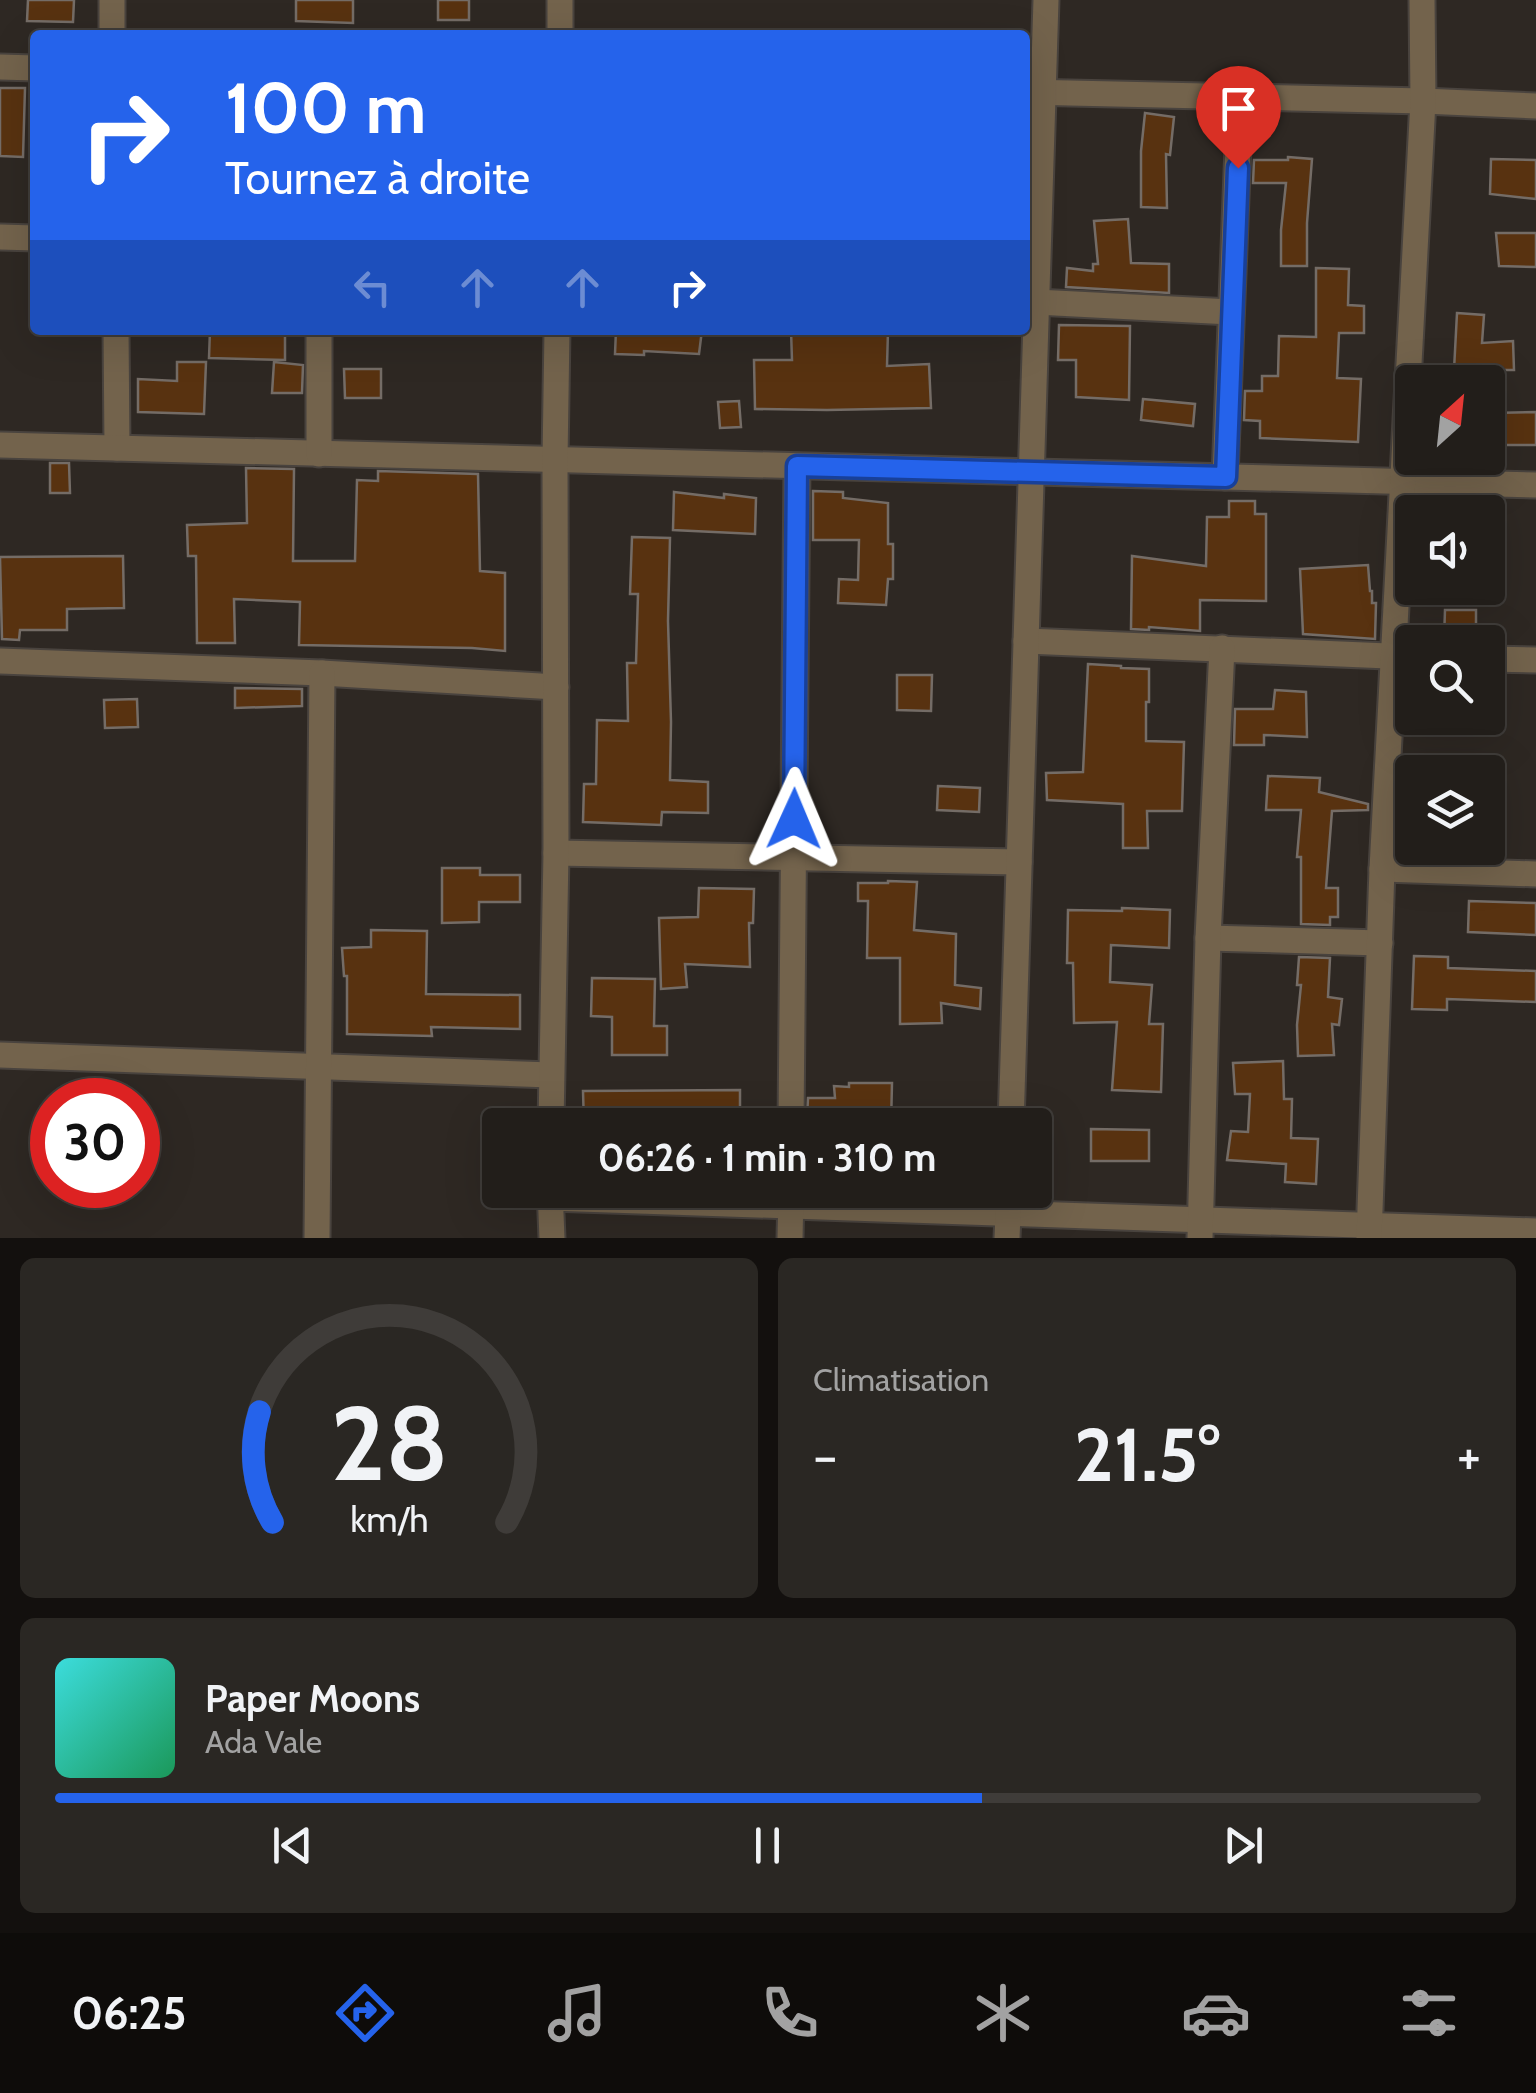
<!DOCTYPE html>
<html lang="fr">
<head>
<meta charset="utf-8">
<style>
	body { margin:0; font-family:Cabin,sans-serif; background:#2a2723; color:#f1f3f6; height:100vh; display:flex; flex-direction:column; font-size:38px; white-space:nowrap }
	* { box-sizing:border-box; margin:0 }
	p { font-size:32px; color:#a2a2a2 }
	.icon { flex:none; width:55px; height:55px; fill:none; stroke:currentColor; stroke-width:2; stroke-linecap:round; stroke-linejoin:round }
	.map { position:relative; height:1238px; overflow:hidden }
	.side { display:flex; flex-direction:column; gap:20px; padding:20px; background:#13100e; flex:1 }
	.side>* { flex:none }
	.guide { position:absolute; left:30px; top:30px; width:1000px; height:305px; border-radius:10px; box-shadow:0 10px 40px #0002,0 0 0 2px #3f3c39; background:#2563eb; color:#fff; overflow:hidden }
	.needle { width:65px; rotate:27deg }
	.controls { position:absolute; left:1395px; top:365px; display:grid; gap:20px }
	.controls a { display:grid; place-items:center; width:110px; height:110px; border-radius:10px; background:#221e1a; box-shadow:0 10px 40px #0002,0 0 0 2px #3f3c39; font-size:50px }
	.speed { position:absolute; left:30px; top:1078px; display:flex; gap:20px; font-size:50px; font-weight:700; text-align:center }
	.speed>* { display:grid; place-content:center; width:130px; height:130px; border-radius:50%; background:#221e1a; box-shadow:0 10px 40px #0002,0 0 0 2px #3f3c39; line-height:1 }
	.speed .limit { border:15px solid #d22; background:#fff; color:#111 }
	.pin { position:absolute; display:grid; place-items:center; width:85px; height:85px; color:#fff; margin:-102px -42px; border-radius:50% 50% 50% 0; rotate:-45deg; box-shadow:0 0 10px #0007 }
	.pin .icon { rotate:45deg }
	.me { position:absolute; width:110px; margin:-55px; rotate:1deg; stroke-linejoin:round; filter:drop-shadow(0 0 8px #0008) }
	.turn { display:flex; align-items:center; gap:35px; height:210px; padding:0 30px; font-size:45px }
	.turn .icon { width:130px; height:130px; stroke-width:2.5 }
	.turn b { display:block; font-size:70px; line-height:85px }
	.lanes { display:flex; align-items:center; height:95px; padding:0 30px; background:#0003; justify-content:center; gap:50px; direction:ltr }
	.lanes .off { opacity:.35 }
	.big { font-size:75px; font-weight:700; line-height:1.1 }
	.side .card { flex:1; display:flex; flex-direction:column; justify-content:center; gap:15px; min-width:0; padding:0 35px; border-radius:15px; background:#2a2723 }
	.side .dial { align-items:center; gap:0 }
	.dial svg { height:260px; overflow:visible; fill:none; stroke:#3f3c39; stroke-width:7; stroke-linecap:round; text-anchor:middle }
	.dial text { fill:#f1f3f6; stroke:none }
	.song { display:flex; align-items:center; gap:30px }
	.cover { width:120px; height:120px; border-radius:15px; background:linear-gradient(135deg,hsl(180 70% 55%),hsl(150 70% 35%)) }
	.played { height:10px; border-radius:5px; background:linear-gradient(90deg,#2563eb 65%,#3f3c39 65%) }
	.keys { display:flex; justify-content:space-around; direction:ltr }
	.heat { display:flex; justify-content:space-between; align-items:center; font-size:55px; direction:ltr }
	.side .tiles { flex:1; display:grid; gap:20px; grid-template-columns:1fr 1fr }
	.card:last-child { grid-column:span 2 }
	.trip { position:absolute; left:482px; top:1108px; width:570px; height:100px; border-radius:10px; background:#221e1a; box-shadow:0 10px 40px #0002,0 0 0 2px #3f3c39; font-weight:700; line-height:100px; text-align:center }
	.tabs { display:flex; height:160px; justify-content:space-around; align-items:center; background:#0e0c0a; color:#a2a2a2 }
	.tabs .icon { width:70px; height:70px }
	.tabs .current { color:#2563eb }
	.tabs b { font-size:45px; color:#f1f3f6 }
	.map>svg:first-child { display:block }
	.building { fill:#583210; stroke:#746c66; stroke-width:2.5 }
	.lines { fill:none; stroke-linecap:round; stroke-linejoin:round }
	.minor-casing { stroke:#49433e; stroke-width:29 }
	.minor { stroke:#73634c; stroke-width:25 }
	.route-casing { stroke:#184099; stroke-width:25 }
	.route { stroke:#2563eb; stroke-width:18 }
</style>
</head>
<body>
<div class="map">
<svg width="1536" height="1238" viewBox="0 0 1536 1238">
	<rect width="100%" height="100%" fill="#2e2823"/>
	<g class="building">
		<polygon points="28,0 74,0 73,22 27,21"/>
		<polygon points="296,0 353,0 353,23 296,21"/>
		<rect x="438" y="0" width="31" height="20"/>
		<polygon points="0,88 25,88 23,157 0,156"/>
		<polygon points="1145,113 1174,117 1170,155 1166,154 1167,208 1141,207 1141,151"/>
		<polygon points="1288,157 1312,159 1307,223 1307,266 1281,266 1281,230 1286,183 1253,183 1254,160 1288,160"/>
		<polygon points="1491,159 1536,160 1536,199 1490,194"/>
		<polygon points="1128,219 1131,263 1169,264 1169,293 1066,287 1067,268 1093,271 1093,264 1098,264 1094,221"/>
		<polygon points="1496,233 1536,233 1536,267 1499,266"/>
		<polygon points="1316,268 1349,269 1348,305 1364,306 1364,333 1339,333 1337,378 1361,379 1358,442 1260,438 1260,421 1244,420 1245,391 1262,391 1262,376 1278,376 1279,336 1316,337"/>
		<polygon points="1457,313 1484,315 1482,343 1513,341 1514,370 1454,370"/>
		<polygon points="1059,325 1130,326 1129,400 1076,397 1076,360 1058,360"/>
		<polygon points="210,330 285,330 285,360 209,358"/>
		<polygon points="616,330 702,330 699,354 644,351 644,355 615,354"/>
		<polygon points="791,330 888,331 887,366 929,364 931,408 827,410 755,409 754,360 792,360"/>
		<polygon points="177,362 206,362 204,414 138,412 138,379 177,381"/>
		<polygon points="274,362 303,365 302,393 272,393"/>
		<polygon points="344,369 381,369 381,398 345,398"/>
		<polygon points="1143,399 1195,404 1193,426 1141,420"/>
		<polygon points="739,401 741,427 720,428 718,402"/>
		<polygon points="1536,412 1536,445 1493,445 1492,413"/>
		<polygon points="50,463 69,463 70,493 50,493"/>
		<polygon points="246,468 294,469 293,561 355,561 357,480 378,481 378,471 478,474 480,571 505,573 505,651 472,648 299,645 300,602 234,599 235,643 197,643 196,556 188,556 187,525 247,523"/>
		<polygon points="813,491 843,492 843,498 888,503 888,544 893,544 893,579 888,579 886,605 838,603 839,579 858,580 859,540 813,540"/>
		<polygon points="674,492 724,498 724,494 756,498 755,534 673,530"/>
		<polygon points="1229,501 1255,501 1255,514 1266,514 1266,601 1200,600 1200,631 1149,627 1149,630 1131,629 1132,556 1206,566 1207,517 1229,517"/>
		<polygon points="632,537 670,538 668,621 671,722 670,780 708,782 708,813 662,812 661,825 583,822 584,784 596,784 597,720 628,721 627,663 636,663 638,594 630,594"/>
		<polygon points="123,556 124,608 67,609 67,630 20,630 19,640 2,639 0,557"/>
		<polygon points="1368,565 1370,591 1372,591 1372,603 1376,603 1375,639 1303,634 1300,569"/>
		<polygon points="1445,610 1476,610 1476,640 1444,640"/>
		<polygon points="1088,664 1121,666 1121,668 1149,669 1149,702 1146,702 1146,741 1184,742 1182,811 1147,811 1148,848 1123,848 1123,804 1047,800 1046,773 1083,772"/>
		<polygon points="897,675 932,675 931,711 897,710"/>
		<polygon points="235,688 302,689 302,706 235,708"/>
		<polygon points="1275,690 1306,692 1307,737 1264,735 1264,745 1234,745 1235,709 1273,709"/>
		<polygon points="137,699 138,727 105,728 104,700"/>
		<polygon points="1268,776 1320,778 1319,792 1368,804 1368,810 1332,811 1326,888 1338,888 1338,917 1330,917 1330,925 1301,924 1301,857 1297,857 1301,810 1266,810"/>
		<polygon points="938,786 980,788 979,812 937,810"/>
		<polygon points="442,868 480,868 480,875 520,875 520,902 479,902 479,922 442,923"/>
		<polygon points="888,881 917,882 914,930 956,934 955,985 981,988 980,1009 941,1003 942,1023 900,1024 900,958 867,958 868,901 858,901 858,883 888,883"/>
		<polygon points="699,888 754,889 753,923 749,923 750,967 685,964 687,987 661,989 659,918 698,917"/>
		<polygon points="1469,901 1536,903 1536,935 1468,932"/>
		<polygon points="1122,908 1170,910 1169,948 1111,945 1110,982 1152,985 1149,1024 1163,1024 1161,1092 1112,1090 1117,1022 1074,1023 1073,963 1067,963 1068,910 1122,911"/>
		<polygon points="371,930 427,931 426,994 520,995 520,1029 431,1027 432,1036 347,1034 347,976 344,976 342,948 371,947"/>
		<polygon points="1414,956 1448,957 1448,968 1536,971 1536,1002 1447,999 1447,1010 1412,1009"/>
		<polygon points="1299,957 1330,958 1328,997 1342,999 1339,1025 1332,1024 1334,1055 1298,1056 1297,1025 1301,985 1297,985"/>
		<polygon points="592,978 655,979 654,1026 667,1026 667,1055 612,1055 612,1017 591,1016"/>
		<polygon points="1283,1061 1284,1099 1292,1099 1291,1138 1318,1139 1316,1184 1285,1182 1286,1164 1227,1160 1231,1131 1248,1132 1250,1094 1235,1094 1233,1063"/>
		<polygon points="849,1083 892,1083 891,1125 836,1125 836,1121 807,1119 808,1098 835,1098 834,1086 849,1087"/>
		<polygon points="740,1090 740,1125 584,1125 583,1091"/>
		<polygon points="1091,1129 1149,1130 1149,1161 1091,1161"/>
	</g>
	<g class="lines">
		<g class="minor-casing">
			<g id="minor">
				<polyline points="112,0 112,35"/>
				<polyline points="560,35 560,0"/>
				<polyline points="0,67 35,68"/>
				<polyline points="1025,92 1423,101 1536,106"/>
				<polyline points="0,237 35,238"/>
				<polyline points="1036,302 1231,312"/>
				<polyline points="116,330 117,448"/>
				<polyline points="0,445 1536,485"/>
				<polyline points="319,454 319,330"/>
				<polyline points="1225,477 1240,96"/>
				<polyline points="1026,641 1412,657"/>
				<polyline points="1488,659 1536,660"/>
				<polyline points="0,661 322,673 556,687"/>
				<polyline points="556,853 1019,862"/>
				<polyline points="1382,869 1536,874"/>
				<polyline points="1208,938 1380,943"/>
				<polyline points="0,1055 551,1075"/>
				<polyline points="551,1125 556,853 555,460 557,330"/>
				<polyline points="791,1125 797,466"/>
				<polyline points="1011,1125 1046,0"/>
				<polyline points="550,1190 552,1238"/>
				<polyline points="550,1198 1536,1231"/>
				<polyline points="317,1238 322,673"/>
				<polyline points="790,1238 791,1193"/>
				<polyline points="1007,1238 1009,1190"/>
				<polyline points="1200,1238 1208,938 1222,648"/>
				<polyline points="1369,1238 1382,869 1423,101 1422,0"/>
			</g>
		</g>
		<use href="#minor" class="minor"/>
	</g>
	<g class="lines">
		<g class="route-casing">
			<polyline id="route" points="794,819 797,466 1226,477 1238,168"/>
		</g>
		<use href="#route" class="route"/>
	</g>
</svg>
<div class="controls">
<a><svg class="needle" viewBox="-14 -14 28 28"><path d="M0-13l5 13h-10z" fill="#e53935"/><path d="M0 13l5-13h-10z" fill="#a2a2a2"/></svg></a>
<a><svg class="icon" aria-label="sound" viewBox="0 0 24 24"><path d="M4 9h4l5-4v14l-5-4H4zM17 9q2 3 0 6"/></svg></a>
<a><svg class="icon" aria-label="search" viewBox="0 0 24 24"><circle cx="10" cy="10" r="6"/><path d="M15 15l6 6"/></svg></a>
<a><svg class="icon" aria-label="layers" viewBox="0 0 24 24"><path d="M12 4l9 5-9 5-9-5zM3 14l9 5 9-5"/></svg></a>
</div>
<div class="speed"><div class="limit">30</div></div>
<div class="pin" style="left:1238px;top:168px;background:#d93025"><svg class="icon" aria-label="arrive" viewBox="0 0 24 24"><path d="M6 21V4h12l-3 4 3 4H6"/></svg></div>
<svg class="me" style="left:794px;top:819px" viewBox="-20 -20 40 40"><path d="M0-17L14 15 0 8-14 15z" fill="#2563eb" stroke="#fff" stroke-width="4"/></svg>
<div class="trip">06:26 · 1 min · 310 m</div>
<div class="guide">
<div class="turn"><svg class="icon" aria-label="right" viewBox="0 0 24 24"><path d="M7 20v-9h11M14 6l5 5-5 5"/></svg><div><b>100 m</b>Tournez à droite</div></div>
<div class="lanes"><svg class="icon off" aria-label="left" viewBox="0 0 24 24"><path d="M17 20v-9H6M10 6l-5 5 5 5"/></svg><svg class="icon off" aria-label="ahead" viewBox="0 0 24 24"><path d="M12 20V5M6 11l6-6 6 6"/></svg><svg class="icon off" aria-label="ahead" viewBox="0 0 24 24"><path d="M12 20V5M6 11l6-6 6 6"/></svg><svg class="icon" aria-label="right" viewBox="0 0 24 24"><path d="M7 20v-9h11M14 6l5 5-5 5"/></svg></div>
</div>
</div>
<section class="side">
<div class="tiles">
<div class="card dial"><svg viewBox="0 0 100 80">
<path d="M14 69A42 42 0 1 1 86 69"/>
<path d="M14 69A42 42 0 0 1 10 35" stroke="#2563eb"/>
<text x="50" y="56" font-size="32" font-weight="700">28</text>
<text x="50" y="72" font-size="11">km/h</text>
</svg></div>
<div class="card"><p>Climatisation</p>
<div class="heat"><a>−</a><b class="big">21.5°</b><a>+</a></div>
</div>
<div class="card">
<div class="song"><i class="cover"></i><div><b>Paper Moons</b><p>Ada Vale</p></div></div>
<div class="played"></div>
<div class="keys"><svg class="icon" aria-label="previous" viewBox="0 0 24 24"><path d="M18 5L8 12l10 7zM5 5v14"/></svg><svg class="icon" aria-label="pause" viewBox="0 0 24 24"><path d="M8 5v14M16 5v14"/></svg><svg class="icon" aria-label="next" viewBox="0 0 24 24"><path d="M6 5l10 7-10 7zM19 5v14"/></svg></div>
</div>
</div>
</section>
<nav class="tabs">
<b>06:25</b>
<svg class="icon current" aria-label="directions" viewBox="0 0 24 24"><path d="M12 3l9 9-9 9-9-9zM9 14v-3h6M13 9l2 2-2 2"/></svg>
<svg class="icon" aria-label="music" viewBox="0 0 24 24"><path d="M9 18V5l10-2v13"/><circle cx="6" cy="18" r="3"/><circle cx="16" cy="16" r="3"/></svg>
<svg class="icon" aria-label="phone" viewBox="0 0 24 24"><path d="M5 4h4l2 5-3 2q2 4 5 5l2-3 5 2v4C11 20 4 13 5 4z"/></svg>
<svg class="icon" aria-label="climate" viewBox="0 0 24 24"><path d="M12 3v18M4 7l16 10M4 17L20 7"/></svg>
<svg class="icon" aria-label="car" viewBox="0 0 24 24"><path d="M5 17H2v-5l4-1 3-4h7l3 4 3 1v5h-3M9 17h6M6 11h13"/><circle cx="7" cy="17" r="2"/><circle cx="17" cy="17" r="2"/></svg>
<svg class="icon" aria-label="filters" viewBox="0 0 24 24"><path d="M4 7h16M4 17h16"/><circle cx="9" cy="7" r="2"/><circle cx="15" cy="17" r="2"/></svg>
</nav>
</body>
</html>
